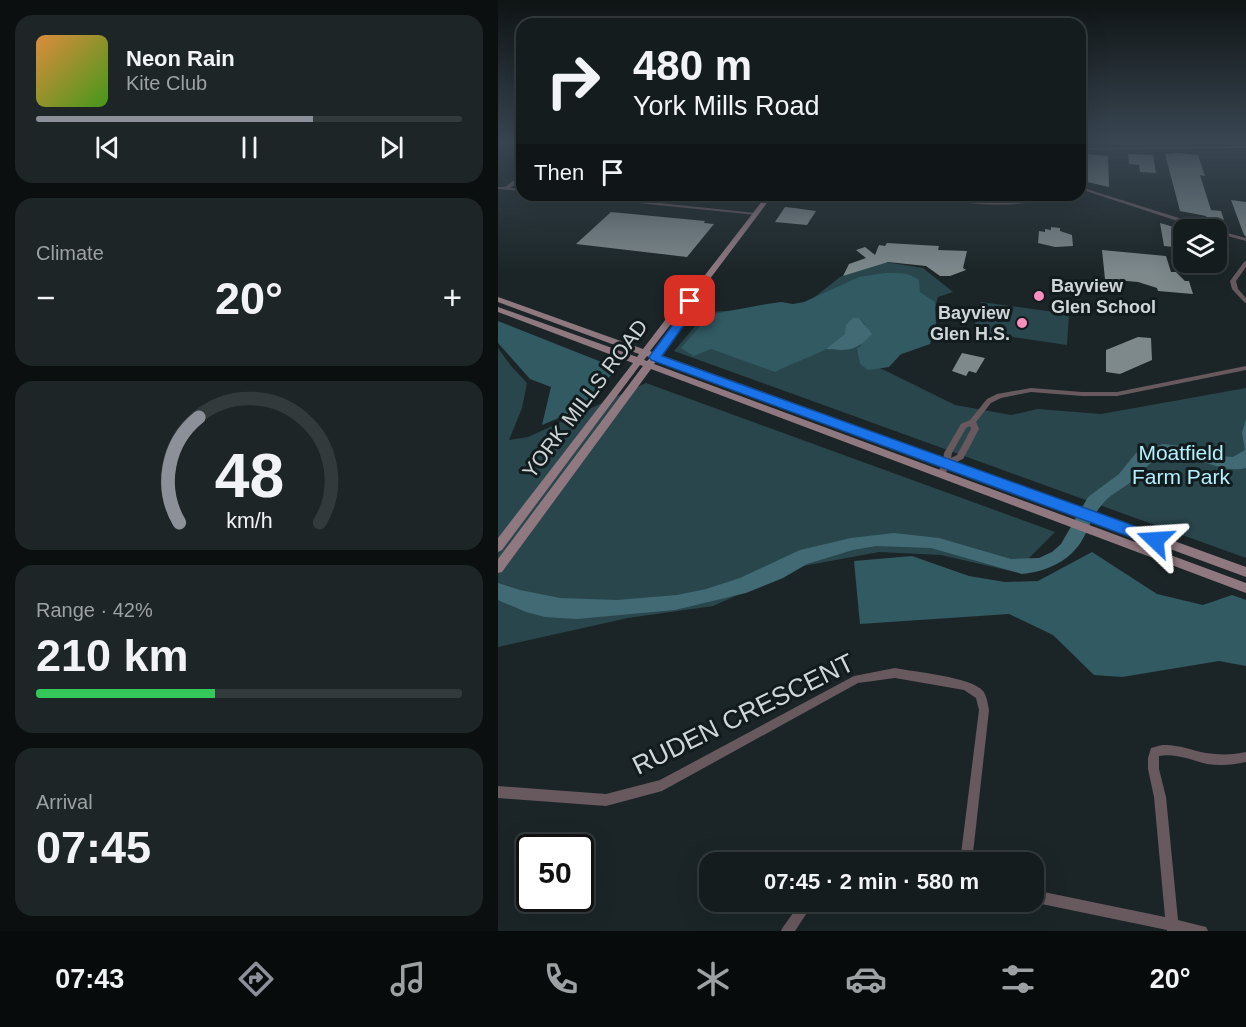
<!DOCTYPE html>
<html lang="en">
<head>
<meta charset="utf-8">
<style>
	body { margin:0; font-family:Arial,sans-serif; background:#1d2526; color:#f1f3f6; height:100vh; display:flex; flex-direction:column; font-size:22px; white-space:nowrap }
	* { box-sizing:border-box; margin:0 }
	p { font-size:20px; color:#9da1a4 }
	.icon { flex:none; width:33px; height:33px; fill:none; stroke:currentColor; stroke-width:2; stroke-linecap:round; stroke-linejoin:round }
	.map { position:relative; flex:1; overflow:hidden }
	.details { display:flex; flex-direction:column; gap:15px; padding:15px; background:#0b0f10; width:498px }
	.details>* { flex:none }
	.top-card { position:absolute; left:18px; top:18px; width:570px; height:183px; border-radius:18px; box-shadow:0 6px 24px #0002,0 0 0 2px #333a3b; background:#141c1d; color:#f1f3f6; overflow:hidden }
	.buttons { position:absolute; left:675px; top:219px; display:grid; gap:12px }
	.buttons a { display:grid; place-items:center; width:54px; height:54px; border-radius:12px; background:#141c1d; box-shadow:0 6px 24px #0002,0 0 0 2px #333a3b; font-size:30px }
	.speed { position:absolute; left:18px; top:834px; display:flex; gap:12px; font-size:30px; font-weight:700; text-align:center }
	.speed>* { display:grid; place-content:center; width:78px; height:78px; border-radius:50%; background:#141c1d; box-shadow:0 6px 24px #0002,0 0 0 2px #333a3b; line-height:1 }
	.speed .limit { border:3px solid #111; border-radius:9px; background:#fff; color:#111 }
	.pin { position:absolute; display:grid; place-items:center; width:51px; height:51px; color:#fff; margin:-26px; border-radius:12px; box-shadow:0 3px 9px #0006 }
	.me { position:absolute; width:66px; margin:-33px; rotate:290deg; stroke-linejoin:round; filter:drop-shadow(0 0 4px #0008) }
	.turn { display:flex; align-items:center; gap:21px; height:126px; padding:0 18px; font-size:27px }
	.turn .icon { width:78px; height:78px; stroke-width:2.5 }
	.turn b { display:block; font-size:42px; line-height:51px }
	.then { display:flex; align-items:center; height:57px; padding:0 18px; background:#0003; gap:12px; font-size:22px }
	.big { font-size:45px; font-weight:700; line-height:1.1 }
	.details .widget { flex:1; display:flex; flex-direction:column; justify-content:center; gap:9px; min-width:0; padding:0 21px; border-radius:18px; background:#1d2526 }
	.details .dial { align-items:center; gap:0 }
	.dial svg { height:156px; overflow:visible; fill:none; stroke:#333a3b; stroke-width:7; stroke-linecap:round; text-anchor:middle }
	.dial text { fill:#f1f3f6; stroke:none }
	.song { display:flex; align-items:center; gap:18px }
	.cover { width:72px; height:72px; border-radius:9px; background:linear-gradient(135deg,hsl(30 70% 55%),hsl(100 70% 35%)) }
	.played { height:6px; border-radius:3px; background:linear-gradient(90deg,#8c9099 65%,#333a3b 65%) }
	.keys { display:flex; justify-content:space-around; direction:ltr }
	.heat { display:flex; justify-content:space-between; align-items:center; font-size:33px; direction:ltr }
	.charge { height:9px; border-radius:4px; background:linear-gradient(90deg,#34c759 42%,#333a3b 0) }
	.trip { position:absolute; left:201px; top:852px; width:345px; height:60px; border-radius:18px; background:#141c1d; box-shadow:0 6px 24px #0002,0 0 0 2px #333a3b; font-weight:700; line-height:60px; text-align:center }
	.tabs { display:flex; height:96px; justify-content:space-around; align-items:center; background:#080b0c; color:#9da1a4 }
	.tabs .icon { width:42px; height:42px }
	.tabs .active { color:#8c9099 }
	.tabs b { font-size:27px; color:#f1f3f6 }
	main { display:flex; flex:1; min-height:0 }
	.map>svg:first-child { display:block }
	.green { fill:#2a464d }
	.forest { fill:#315a63 }
	.water { fill:#416a74 }
	.building { fill:#7e898c }
	.lines { fill:none; stroke-linecap:round; stroke-linejoin:round }
	.minor { fill:#68595f; fill-rule:evenodd }
	.tertiary { fill:#68595f; fill-rule:evenodd }
	.secondary { fill:#907881; fill-rule:evenodd }
	.route { fill:#1a73e8; stroke:#114b97; stroke-width:1.5 }
	.poi-dot { fill:#fd8ec0; stroke:#121b1d; stroke-width:2 }
	.labels { text-anchor:middle; stroke-width:6; stroke-linejoin:round; paint-order:stroke }
	.far-poi-label { font-size:18px; font-weight:bold; fill:#d0d6d7; stroke:#121b1d; text-anchor:start }
	.street-label { font-size:21px; fill:#d0d6d7; stroke:#121b1d }
	.park-label { font-size:21px; fill:#b4effd; stroke:#121b1d }
	.near-street-label { font-size:26px; fill:#d0d6d7; stroke:#121b1d }
</style>
</head>
<body>
<main>
<section class="details">
<div class="widget">
<div class="song"><i class="cover"></i><div><b>Neon Rain</b><p>Kite Club</p></div></div>
<div class="played"></div>
<div class="keys"><svg class="icon" aria-label="previous" viewBox="0 0 24 24"><path d="M18 5L8 12l10 7zM5 5v14"/></svg><svg class="icon" aria-label="pause" viewBox="0 0 24 24"><path d="M8 5v14M16 5v14"/></svg><svg class="icon" aria-label="next" viewBox="0 0 24 24"><path d="M6 5l10 7-10 7zM19 5v14"/></svg></div>
</div>
<div class="widget"><p>Climate</p>
<div class="heat"><a>−</a><b class="big">20°</b><a>+</a></div>
</div>
<div class="widget dial"><svg viewBox="0 0 100 80">
<path d="M14 69A42 42 0 1 1 86 69"/>
<path d="M14 69A42 42 0 0 1 24 15" stroke="#8c9099"/>
<text x="50" y="56" font-size="32" font-weight="700">48</text>
<text x="50" y="72" font-size="11">km/h</text>
</svg></div>
<div class="widget"><p>Range · 42%</p><b class="big">210 km</b><div class="charge"></div></div>
<div class="widget"><p>Arrival</p><b class="big">07:45</b></div>
</section>
<div class="map">
<svg width="748" height="931" viewBox="0 0 748 931">
	<rect width="100%" height="100%" fill="#1b2527"/>
	<g class="green">
		<polygon points="387,262 425,268 455,292 440,297 426,346 396,357 382,368 457,405 513,415 540,409 603,414 748,388 748,558 176,351 209,312 304,307 342,277"/>
		<polygon points="483,302 571,314 569,345 475,331"/>
		<polygon points="0,348 13,366 29,383 24,408 11,440 30,437 148,383 557,532 517,572 443,555 381,552 305,566 215,606 130,618 0,647"/>
	</g>
	<g class="forest">
		<path d="M 387,273 C 399,273 411,272 421,280 L 422,292 L 437,302 L 438,326 L 432,344 L 403,354 L 391,367 L 370,370 L 362,364 L 359,348 L 362,347 L 367,324 L 361,318 L 356,318 C 353,323 350,331 346,335 C 329,354 299,360 277,372 L 213,349 L 196,356 L 183,348 L 210,317 L 220,313 L 269,304 L 283,302 L 295,304 L 306,302 L 361,277 Z"/>
		<polygon points="0,321 111,365 117,371 80,410 44,425 53,387 32,379 0,343"/>
		<polygon points="594,552 659,594 705,605 734,595 748,600 748,666 721,661 624,677 596,675 555,635 511,614 362,624 356,561 414,556 471,576 507,582 540,581"/>
	</g>
	<g class="water">
		<path d="M 355,318 L 361,318 L 374,334 C 358,351 351,351 328,349 L 347,334 L 348,325 Z"/>
		<path d="M 748,419 L 748,468 C 716,476 691,445 659,459 C 650,463 646,471 639,477 C 628,488 612,493 603,506 C 594,516 590,531 583,542 C 570,562 547,572 524,574 L 433,548 L 378,546 L 355,550 L 309,564 L 285,578 L 248,593 L 177,610 L 79,619 L 47,617 L 28,612 L 0,600 L 0,583 L 22,590 L 62,598 L 119,600 L 179,595 L 208,589 L 242,578 L 302,550 L 353,538 L 396,533 L 441,538 L 513,559 L 541,558 L 554,552 L 563,544 L 590,497 L 621,474 L 638,453 L 665,444 L 693,447 L 722,456 L 735,457 L 747,450 L 744,433 Z"/>
	</g>
	<g class="building">
		<polygon points="680,153 700,155 707,176 702,175 713,210 723,211 726,220 709,219 708,216 682,211 667,154"/>
		<polygon points="589,154 610,156 611,187 589,182"/>
		<polygon points="630,154 655,155 658,173 642,172 641,165 631,164"/>
		<polygon points="733,200 748,202 748,236 746,235"/>
		<polygon points="287,207 296,208 318,211 309,225 277,222"/>
		<polygon points="113,212 207,221 206,223 216,224 189,257 78,244"/>
		<polygon points="662,223 686,230 686,248 666,246"/>
		<polygon points="553,227 562,228 562,231 574,235 575,246 557,247 540,243 541,231 547,232 547,229 553,230"/>
		<polygon points="389,243 441,246 440,250 469,251 465,268 468,270 452,276 442,276 428,266 390,262 345,276 351,264 368,258 358,250 367,247 377,255 381,245 387,246"/>
		<polygon points="604,250 668,256 673,272 678,272 687,281 691,281 695,294 660,291 659,288 640,282 607,279"/>
		<polygon points="640,337 653,338 654,360 622,374 608,372 608,350"/>
		<polygon points="464,353 487,358 478,373 471,371 468,376 454,371"/>
	</g>
	<g class="lines">
		<g class="minor">
			<polygon points="22,176 24,176 24,179 12,188 24,189 24,191 0,189 0,187 7,187"/>
			<polygon points="582,187 716,229 716,230 707,230 582,189"/>
			<polygon points="69,195 84,195 258,213 260,214 258,215 71,196"/>
			<polygon points="718,230 748,238 748,241 718,233"/>
			<polygon points="748,261 748,267 738,281 740,289 748,298 748,303 746,302 734,289 732,281 746,262"/>
			<path d="M 748,366 L 748,370 L 619,396 L 584,396 L 533,392 L 503,398 L 493,403 L 478,422 L 481,429 L 465,459 L 452,465 L 446,476 L 443,477 L 439,474 L 445,463 L 446,453 L 463,424 L 472,420 L 489,399 L 499,394 L 533,388 L 584,392 L 619,392 ZM 472,426 L 473,429 L 459,455 L 453,458 L 454,453 L 468,428 Z"/>
			<path d="M 397,668 C 416,672 474,677 485,691 C 489,696 490,705 491,710 L 474,862 L 462,862 L 481,710 L 478,698 L 466,690 L 397,678 L 360,683 L 164,791 L 108,806 L 0,798 L 0,786 L 108,794 L 162,780 L 356,676 Z"/>
			<path d="M 664,745 C 679,744 693,750 708,753 C 722,755 735,755 748,752 L 748,762 C 735,765 722,766 709,764 C 693,760 678,753 661,756 L 661,769 L 668,797 L 680,920 L 708,927 L 710,931 L 669,931 L 669,930 L 534,902 L 536,902 L 536,890 L 667,917 L 656,797 L 650,769 L 650,758 L 653,748 Z"/>
			<polygon points="369,853 387,858 389,862 358,862 360,858"/>
			<polygon points="303,902 316,902 297,931 283,931 285,927"/>
		</g>
		<g class="tertiary">
			<polygon points="748,146 748,148 582,150 582,148"/>
			<path d="M 412,195 C 442,195 471,201 501,201 C 520,201 538,195 557,195 C 519,213 456,201 415,197 Z"/>
		</g>
		<path class="secondary" d="M 269,195 L 275,195 L 190,308 L 191,315 L 163,355 L 748,567 L 748,577 L 159,360 L 156,364 L 748,583 L 748,593 L 153,369 L 4,572 L 0,573 L 0,559 L 145,366 L 142,365 L 4,550 L 0,552 L 0,538 L 135,363 L 0,312 L 0,307 L 139,357 L 141,354 L 0,302 L 0,297 L 145,349 L 174,311 L 183,306 ZM 183,313 L 156,353 L 152,351 L 180,315 ZM 149,356 L 152,358 L 149,361 L 146,360 Z"/>
	</g>
	<linearGradient id="sky" x2="0" y2="1"><stop stop-color="#0f1415"/><stop offset="0.52" stop-color="#394652"/><stop offset="1" stop-color="#394652" stop-opacity="0"/></linearGradient>
	<rect width="748" height="273" fill="url(#sky)"/>
	<polygon class="route" points="192,298 197,301 192,308 193,315 164,356 662,535 664,540 662,544 651,544 153,360 151,357 182,315 181,308 188,299"/>
	<g class="poi-dot">
		<circle cx="541" cy="296" r="6"/>
		<circle cx="524" cy="323" r="6"/>
	</g>
	<g class="labels">
		<g class="far-poi-label">
			<text x="553" y="292">Bayview<tspan x="553" dy="21">Glen School</tspan></text>
			<text x="512" y="319" text-anchor="end">Bayview<tspan x="512" dy="21">Glen H.S.</tspan></text>
		</g>
		<g class="street-label">
			<text transform="translate(87 399) rotate(-53)" y="7">YORK MILLS ROAD</text>
		</g>
		<g class="park-label">
			<text x="683" y="460">Moatfield<tspan x="683" dy="24">Farm Park</tspan></text>
		</g>
		<g class="near-street-label">
			<text transform="translate(245 714) rotate(-26)" y="9">RUDEN CRESCENT</text>
		</g>
	</g>
</svg>
<div class="buttons">
<a><svg class="icon" aria-label="layers" viewBox="0 0 24 24"><path d="M12 4l9 5-9 5-9-5zM3 14l9 5 9-5"/></svg></a>
</div>
<div class="speed"><div class="limit">50</div></div>
<div class="pin" style="left:192px;top:301px;background:#d93025"><svg class="icon" aria-label="arrive" viewBox="0 0 24 24"><path d="M6 21V4h12l-3 4 3 4H6"/></svg></div>
<svg class="me" style="left:657px;top:540px" viewBox="-20 -20 40 40"><path d="M0-17L14 15 0 8-14 15z" fill="#1a73e8" stroke="#fff" stroke-width="4"/></svg>
<div class="trip">07:45 · 2 min · 580 m</div>
<div class="top-card">
<div class="turn"><svg class="icon" aria-label="right" viewBox="0 0 24 24"><path d="M7 20v-9h11M14 6l5 5-5 5"/></svg><div><b>480 m</b>York Mills Road</div></div>
<div class="then">Then<svg class="icon" aria-label="arrive" viewBox="0 0 24 24"><path d="M6 21V4h12l-3 4 3 4H6"/></svg></div>
</div>
</div>
</main>
<nav class="tabs">
<b>07:43</b>
<svg class="icon active" aria-label="directions" viewBox="0 0 24 24"><path d="M12 3l9 9-9 9-9-9zM9 14v-3h6M13 9l2 2-2 2"/></svg>
<svg class="icon" aria-label="music" viewBox="0 0 24 24"><path d="M9 18V5l10-2v13"/><circle cx="6" cy="18" r="3"/><circle cx="16" cy="16" r="3"/></svg>
<svg class="icon" aria-label="phone" viewBox="0 0 24 24"><path d="M5 4h4l2 5-3 2q2 4 5 5l2-3 5 2v4C11 20 4 13 5 4z"/></svg>
<svg class="icon" aria-label="climate" viewBox="0 0 24 24"><path d="M12 3v18M4 7l16 10M4 17L20 7"/></svg>
<svg class="icon" aria-label="car" viewBox="0 0 24 24"><path d="M5 17H2v-5l4-1 3-4h7l3 4 3 1v5h-3M9 17h6M6 11h13"/><circle cx="7" cy="17" r="2"/><circle cx="17" cy="17" r="2"/></svg>
<svg class="icon" aria-label="filters" viewBox="0 0 24 24"><path d="M4 7h16M4 17h16"/><circle cx="9" cy="7" r="2"/><circle cx="15" cy="17" r="2"/></svg>
<b>20°</b>
</nav>
</body>
</html>
